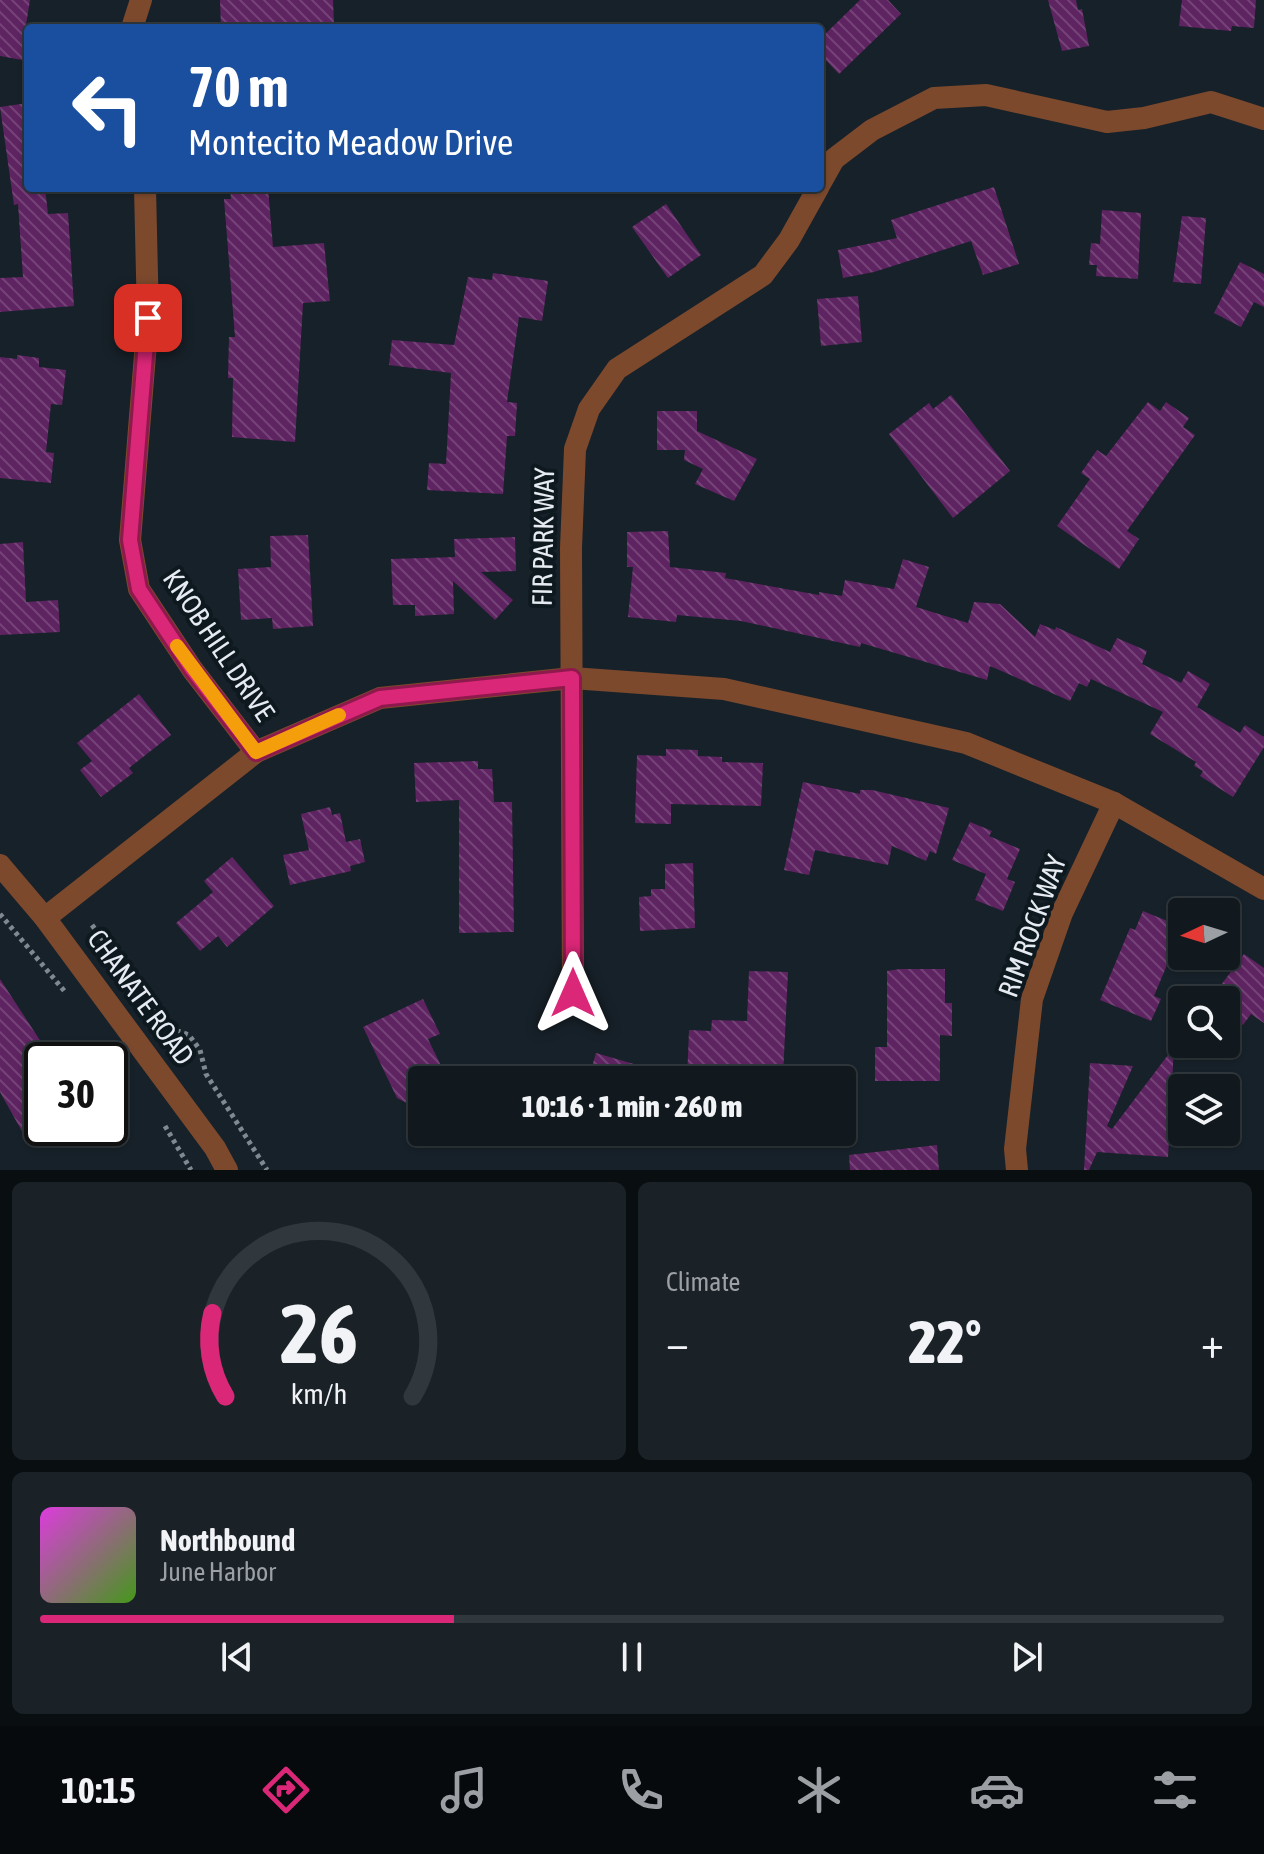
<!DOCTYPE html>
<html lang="en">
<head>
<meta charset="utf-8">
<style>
	body { margin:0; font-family:"Asap Condensed",sans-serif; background:#1a2228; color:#f1f3f6; height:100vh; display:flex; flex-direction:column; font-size:30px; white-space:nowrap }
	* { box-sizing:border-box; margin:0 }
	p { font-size:26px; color:#9ca0a4 }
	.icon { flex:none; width:44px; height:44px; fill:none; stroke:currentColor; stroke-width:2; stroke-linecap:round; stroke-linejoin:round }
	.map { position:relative; height:1170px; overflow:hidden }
	.side { display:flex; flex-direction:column; gap:12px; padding:12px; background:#090e11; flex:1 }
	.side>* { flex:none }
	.hud { position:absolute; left:24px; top:24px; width:800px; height:168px; border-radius:8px; box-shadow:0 2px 6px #0004,0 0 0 2px #30383d; background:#1a4fa0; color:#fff; overflow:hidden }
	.needle { width:52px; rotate:266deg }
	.buttons { position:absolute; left:1168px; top:898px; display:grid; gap:16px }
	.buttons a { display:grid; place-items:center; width:72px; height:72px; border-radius:8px; background:#11191f; box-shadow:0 2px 6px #0004,0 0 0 2px #30383d; font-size:40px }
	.speed { position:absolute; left:24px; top:1042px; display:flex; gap:16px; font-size:40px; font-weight:700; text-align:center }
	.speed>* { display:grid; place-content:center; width:104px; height:104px; border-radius:50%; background:#11191f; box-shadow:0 2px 6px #0004,0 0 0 2px #30383d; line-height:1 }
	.speed .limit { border:4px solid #111; border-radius:12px; background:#fff; color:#111 }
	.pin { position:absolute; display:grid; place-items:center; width:68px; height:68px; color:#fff; margin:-34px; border-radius:16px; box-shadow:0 4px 12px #0006 }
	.me { position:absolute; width:88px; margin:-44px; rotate:0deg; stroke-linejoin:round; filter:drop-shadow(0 0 6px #0008) }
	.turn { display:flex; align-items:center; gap:28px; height:168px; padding:0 32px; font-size:36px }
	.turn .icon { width:104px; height:104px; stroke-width:2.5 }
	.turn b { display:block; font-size:56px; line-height:68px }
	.big { font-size:60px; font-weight:800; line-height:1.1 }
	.side .tile { flex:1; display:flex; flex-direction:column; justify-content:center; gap:12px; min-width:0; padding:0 28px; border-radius:12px; background:#1a2228 }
	.side .dial { align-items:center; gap:0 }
	.dial svg { height:208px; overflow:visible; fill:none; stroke:#30383d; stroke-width:7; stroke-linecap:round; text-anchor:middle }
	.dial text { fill:#f1f3f6; stroke:none }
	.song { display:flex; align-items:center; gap:24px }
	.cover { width:96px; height:96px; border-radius:12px; background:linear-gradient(135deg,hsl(300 70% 55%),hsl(100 70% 35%)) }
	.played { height:8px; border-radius:4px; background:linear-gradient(90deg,#db2777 35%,#30383d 35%) }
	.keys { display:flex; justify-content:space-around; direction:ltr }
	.heat { display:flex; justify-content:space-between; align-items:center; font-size:44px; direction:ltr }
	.side .tiles { flex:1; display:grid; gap:12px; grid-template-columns:1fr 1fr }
	.tile:last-child { grid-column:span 2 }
	.trip { position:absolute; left:408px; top:1066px; width:448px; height:80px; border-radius:8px; background:#11191f; box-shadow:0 2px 6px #0004,0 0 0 2px #30383d; font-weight:800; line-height:80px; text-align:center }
	.dock { display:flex; height:128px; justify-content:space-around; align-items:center; background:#070a0c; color:#9ca0a4 }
	.dock .icon { width:56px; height:56px }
	.dock .active { color:#db2777 }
	.dock b { font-size:36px; color:#f1f3f6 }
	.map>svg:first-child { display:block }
	.building { fill:url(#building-back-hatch) }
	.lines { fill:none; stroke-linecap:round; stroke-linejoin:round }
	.path { stroke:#818990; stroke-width:5; stroke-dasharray:4 4; stroke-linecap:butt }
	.minor { stroke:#7c492d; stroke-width:22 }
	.tertiary { stroke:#7c492d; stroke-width:22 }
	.route-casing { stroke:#8e194d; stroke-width:20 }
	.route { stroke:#db2777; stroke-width:14 }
	.slow { stroke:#f59e0b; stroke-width:14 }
	.labels { text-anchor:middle; stroke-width:8; stroke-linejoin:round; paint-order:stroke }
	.street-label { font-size:28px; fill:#e5ebf1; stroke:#0e181f }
</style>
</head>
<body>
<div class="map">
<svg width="1264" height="1170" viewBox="0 0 1264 1170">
	<defs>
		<pattern id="building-back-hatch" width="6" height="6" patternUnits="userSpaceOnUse" patternTransform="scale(2)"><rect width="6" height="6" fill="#5e2361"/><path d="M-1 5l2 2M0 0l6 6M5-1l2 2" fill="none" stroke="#754378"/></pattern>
	</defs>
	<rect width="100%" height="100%" fill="#172129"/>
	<g class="building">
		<polygon points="0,0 30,0 26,25 28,61 0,56"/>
		<polygon points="220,0 333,0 334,24 221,28"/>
		<polygon points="860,0 888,0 901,14 839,74 820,54 820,39"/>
		<polygon points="1048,0 1076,0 1078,10 1082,9 1089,46 1062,51"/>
		<polygon points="1182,0 1256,0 1254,28 1232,26 1231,31 1179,26"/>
		<polygon points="28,103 28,188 45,188 48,214 68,213 74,306 0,312 0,278 23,277 18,204 14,205 0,107"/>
		<polygon points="994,187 1019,264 983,275 971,241 874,272 843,278 838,250 897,238 891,220"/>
		<polygon points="230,188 268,188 273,247 324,243 330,301 303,303 295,442 232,437 233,378 228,378 229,337 235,337 224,199 231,199"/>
		<polygon points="666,204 701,255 668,278 632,227"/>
		<polygon points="1102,210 1141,213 1138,279 1096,276 1097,265 1089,265 1091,243 1100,244"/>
		<polygon points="1182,216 1206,218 1201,284 1173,282"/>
		<polygon points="1240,262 1264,274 1264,307 1254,302 1241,327 1214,313"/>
		<polygon points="493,273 548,281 542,321 519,317 507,402 517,403 515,436 507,436 503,494 427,490 429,463 446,464 451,373 389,365 392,340 454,345 468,277 492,280"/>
		<polygon points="858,296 862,342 821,346 817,299"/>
		<polygon points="17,355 39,358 39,367 66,370 62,405 51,404 46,452 54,453 51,483 0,478 0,357 17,359"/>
		<polygon points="951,395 1010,471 953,518 889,434 929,403 933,409"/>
		<polygon points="1148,402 1160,411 1166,402 1189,418 1183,427 1195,435 1127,531 1139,539 1119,569 1057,526 1090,479 1081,473 1097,450 1106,456"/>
		<polygon points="657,411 697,411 697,431 757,459 734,501 695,484 703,469 684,460 685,450 657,450"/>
		<polygon points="668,531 670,567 726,573 725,578 819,595 819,592 842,596 845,580 894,589 903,559 929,567 916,607 968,623 974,602 1000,604 1035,637 1040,624 1055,630 1056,627 1110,652 1117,638 1147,651 1142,664 1181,683 1188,671 1210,684 1197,707 1240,733 1245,725 1264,737 1264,747 1233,797 1200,776 1203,771 1194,766 1196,762 1150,734 1163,712 1091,679 1087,687 1079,683 1070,701 990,666 987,680 861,643 860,647 741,621 677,615 676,622 628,617 633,567 627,567 627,532"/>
		<polygon points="308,535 313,626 273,629 272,618 241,620 238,569 271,567 270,536"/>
		<polygon points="515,537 516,571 481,572 513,600 495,620 453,581 454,614 415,616 415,605 393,605 391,559 455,557 454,539"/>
		<polygon points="23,542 26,602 58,600 60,632 0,635 0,544"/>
		<polygon points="139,694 171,735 129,768 133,773 101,797 80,770 92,761 77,743"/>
		<polygon points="666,749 698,750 698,756 722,757 722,762 763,763 761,806 671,804 671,824 635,823 637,755 666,756"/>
		<polygon points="478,761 478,769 492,769 494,802 512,802 514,932 459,933 459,800 416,802 414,763"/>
		<polygon points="803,782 860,794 860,790 872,790 949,808 936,854 930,851 926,861 892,846 888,865 815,850 809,875 784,870"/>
		<polygon points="330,807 332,815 340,813 346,842 360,839 365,862 350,866 351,871 290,885 283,855 309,850 301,814"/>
		<polygon points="970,822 992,831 989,836 1020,849 1007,879 1015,882 1003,911 975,900 986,874 952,860"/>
		<polygon points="232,857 274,906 227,947 218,936 200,951 176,923 213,892 204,881"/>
		<polygon points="693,863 695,928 640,931 639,897 651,896 651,889 665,889 665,864"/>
		<polygon points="1143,911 1182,927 1182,952 1174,948 1154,996 1161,999 1151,1021 1100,1000 1130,928 1135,930"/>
		<polygon points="1244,954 1264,968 1264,1023 1251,1014 1243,1025 1226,1012 1226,1000 1210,1000"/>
		<polygon points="900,969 945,969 945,1003 952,1003 952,1036 940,1035 940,1081 875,1081 875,1047 887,1047 887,971"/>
		<polygon points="749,971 788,972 783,1076 719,1073 718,1080 687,1080 689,1030 711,1031 712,1020 747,1021"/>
		<polygon points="0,979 45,1048 31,1056 42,1077 42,1125 24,1135 0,1092"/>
		<polygon points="423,999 440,1034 428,1039 448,1080 422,1080 422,1111 397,1098 363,1027"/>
		<polygon points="1174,1047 1168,1157 1097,1152 1089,1170 1084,1170 1090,1063 1133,1066 1107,1126 1112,1129"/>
		<polygon points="596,1053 668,1074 667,1080 588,1080"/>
		<polygon points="937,1145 939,1170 850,1170 849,1155"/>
	</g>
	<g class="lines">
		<g class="path">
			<polyline points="0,914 66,993"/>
			<polyline points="92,925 150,1004 172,1029 189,1035 200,1050 206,1074 267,1170"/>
			<polyline points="165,1126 191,1170"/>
		</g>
		<g class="minor">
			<polyline points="132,28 141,0"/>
			<polyline points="820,184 834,159 872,130 934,98 986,95 1107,122 1144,118 1211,102 1264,119"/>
			<polyline points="145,188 148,318 130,540 139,589 192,669 256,752"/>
			<polyline points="45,918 256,752 380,698 572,678 724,689 966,743 1114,803 1264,889"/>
			<polyline points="573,993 571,548 575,449 589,409 617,369 763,275 789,240 818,188"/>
			<polyline points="1017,1170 1015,1149 1032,999 1062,913 1114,803"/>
		</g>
		<polyline class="tertiary" points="0,865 45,918 215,1148 227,1170"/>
	</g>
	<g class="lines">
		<g class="route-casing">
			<polyline id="route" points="148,318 130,540 139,589 192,669 256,752 380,698 572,678 573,993"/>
		</g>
		<use href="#route" class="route"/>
		<polyline class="slow" points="177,646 256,752 339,715"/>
	</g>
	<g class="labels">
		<g class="street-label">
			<text transform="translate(543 537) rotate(-89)" y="10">FIR PARK WAY</text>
			<text transform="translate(219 645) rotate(56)" y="10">KNOB HILL DRIVE</text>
			<text transform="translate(1032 926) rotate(-70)" y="10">RIM ROCK WAY</text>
			<text transform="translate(141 997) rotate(54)" y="10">CHANATE ROAD</text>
		</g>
	</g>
</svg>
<div class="buttons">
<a><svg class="needle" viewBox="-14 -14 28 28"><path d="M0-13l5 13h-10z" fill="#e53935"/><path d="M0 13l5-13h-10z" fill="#9ca0a4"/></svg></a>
<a><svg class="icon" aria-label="search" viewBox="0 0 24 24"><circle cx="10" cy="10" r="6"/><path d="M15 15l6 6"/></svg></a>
<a><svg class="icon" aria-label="layers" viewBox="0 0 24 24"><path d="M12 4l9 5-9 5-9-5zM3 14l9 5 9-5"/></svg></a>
</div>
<div class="speed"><div class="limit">30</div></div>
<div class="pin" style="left:148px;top:318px;background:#d93025"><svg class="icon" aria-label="arrive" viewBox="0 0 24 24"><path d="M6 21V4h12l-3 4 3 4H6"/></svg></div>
<svg class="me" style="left:573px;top:993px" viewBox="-20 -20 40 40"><path d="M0-17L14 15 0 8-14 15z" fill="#db2777" stroke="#fff" stroke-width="4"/></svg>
<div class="trip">10:16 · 1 min · 260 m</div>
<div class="hud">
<div class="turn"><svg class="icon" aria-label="left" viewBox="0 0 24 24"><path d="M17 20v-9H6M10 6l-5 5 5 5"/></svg><div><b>70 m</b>Montecito Meadow Drive</div></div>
</div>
</div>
<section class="side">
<div class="tiles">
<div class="tile dial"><svg viewBox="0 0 100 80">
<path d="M14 69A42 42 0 1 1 86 69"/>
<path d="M14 69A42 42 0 0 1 9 37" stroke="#db2777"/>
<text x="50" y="56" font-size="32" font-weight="700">26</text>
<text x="50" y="72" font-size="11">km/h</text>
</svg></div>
<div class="tile"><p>Climate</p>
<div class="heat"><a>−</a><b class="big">22°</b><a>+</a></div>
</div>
<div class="tile">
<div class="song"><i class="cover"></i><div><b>Northbound</b><p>June Harbor</p></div></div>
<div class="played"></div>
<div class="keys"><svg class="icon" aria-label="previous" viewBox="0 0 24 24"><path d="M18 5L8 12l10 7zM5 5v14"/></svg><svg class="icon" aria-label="pause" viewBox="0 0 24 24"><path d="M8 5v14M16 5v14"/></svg><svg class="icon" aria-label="next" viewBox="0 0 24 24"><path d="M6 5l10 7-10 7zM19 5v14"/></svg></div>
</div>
</div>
</section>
<nav class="dock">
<b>10:15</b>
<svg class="icon active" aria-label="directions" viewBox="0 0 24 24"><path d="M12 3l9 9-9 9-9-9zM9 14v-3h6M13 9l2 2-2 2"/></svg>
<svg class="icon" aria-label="music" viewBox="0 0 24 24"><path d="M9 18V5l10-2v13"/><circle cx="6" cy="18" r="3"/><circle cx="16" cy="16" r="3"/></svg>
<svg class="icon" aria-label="phone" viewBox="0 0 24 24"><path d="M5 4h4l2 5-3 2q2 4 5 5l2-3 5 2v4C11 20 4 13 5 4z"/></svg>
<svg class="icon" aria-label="climate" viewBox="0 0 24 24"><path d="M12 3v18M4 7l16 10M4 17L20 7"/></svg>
<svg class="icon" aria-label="car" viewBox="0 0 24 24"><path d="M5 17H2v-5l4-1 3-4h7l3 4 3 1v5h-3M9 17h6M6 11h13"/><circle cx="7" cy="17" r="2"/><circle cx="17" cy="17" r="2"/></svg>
<svg class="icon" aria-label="filters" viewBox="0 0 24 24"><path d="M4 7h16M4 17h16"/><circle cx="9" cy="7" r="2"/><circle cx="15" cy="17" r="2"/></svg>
</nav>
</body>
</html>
